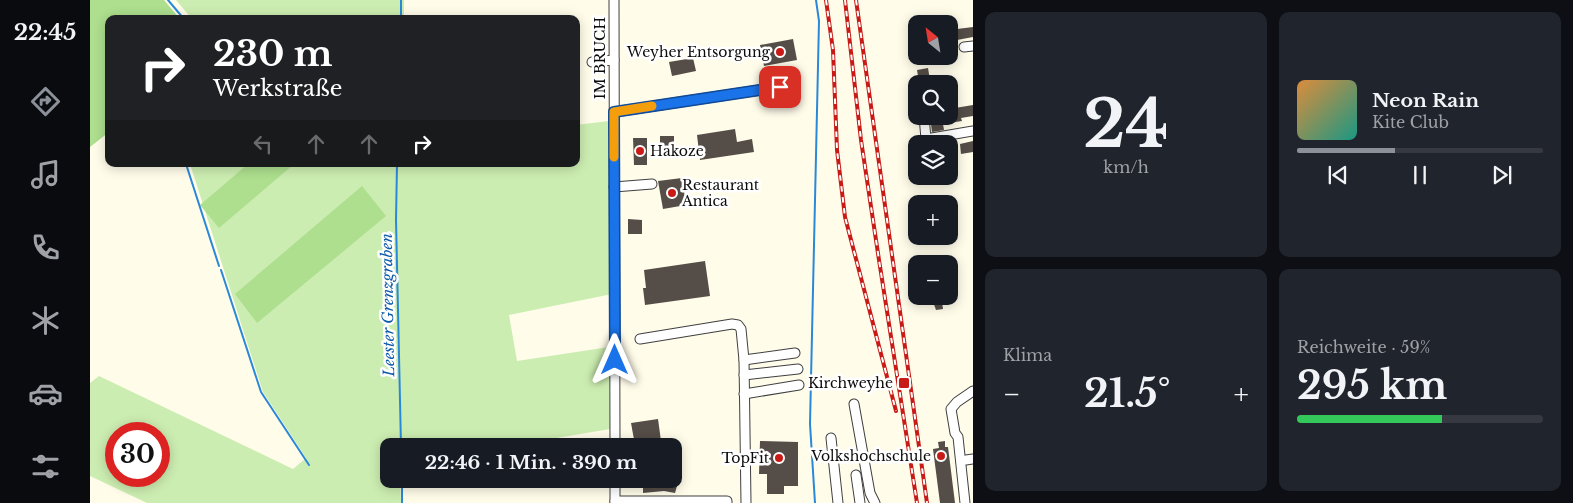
<!DOCTYPE html>
<html lang="de">
<head>
<meta charset="utf-8">
<style>
	body { margin:0; font-family:"Libre Baskerville",serif; background:#20242c; color:#f1f3f6; height:100vh; display:flex; flex-direction:column; font-size:19px; white-space:nowrap }
	* { box-sizing:border-box; margin:0 }
	p { font-size:16px; color:#9ea1a6 }
	.icon { flex:none; width:28px; height:28px; fill:none; stroke:currentColor; stroke-width:2; stroke-linecap:round; stroke-linejoin:round }
	.map { position:relative; flex:1; overflow:hidden }
	.details { display:flex; flex-direction:column; gap:12px; padding:12px; background:#0d0f14; width:600px }
	.details>* { flex:none }
	.hud { position:absolute; left:15px; top:15px; width:475px; height:152px; border-radius:10px; box-shadow:0 2px 12px #0003; background:#202124; color:#fff; overflow:hidden }
	.needle { width:32px; rotate:330deg }
	.tools { position:absolute; left:818px; top:15px; display:grid; gap:10px }
	.tools a { display:grid; place-items:center; width:50px; height:50px; border-radius:10px; background:#171b24; box-shadow:0 2px 12px #0003; font-size:25px }
	.speed { position:absolute; left:15px; top:422px; display:flex; gap:10px; font-size:25px; font-weight:700; text-align:center }
	.speed>* { display:grid; place-content:center; width:65px; height:65px; border-radius:50%; background:#171b24; box-shadow:0 2px 12px #0003; line-height:1 }
	.speed .limit { border:8px solid #d22; background:#fff; color:#111 }
	.pin { position:absolute; display:grid; place-items:center; width:42px; height:42px; color:#fff; margin:-21px; border-radius:10px; box-shadow:0 2px 8px #0006 }
	.me { position:absolute; width:55px; margin:-28px; rotate:0deg; stroke-linejoin:round; filter:drop-shadow(0 0 4px #0008) }
	.turn { display:flex; align-items:center; gap:18px; height:105px; padding:0 25px; font-size:22px }
	.turn .icon { width:65px; height:65px; stroke-width:2.5 }
	.turn b { display:block; font-size:35px; line-height:42px }
	.lanes { display:flex; align-items:center; height:48px; padding:0 25px; background:#0003; justify-content:center; gap:25px; direction:ltr }
	.lanes .off { opacity:.35 }
	.big { font-size:38px; font-weight:800; line-height:1.1 }
	.details .tile { flex:1; display:flex; flex-direction:column; justify-content:center; gap:8px; min-width:0; padding:0 18px; border-radius:10px; background:#20242c }
	.details .dial { align-items:center; gap:0 }
	.dial b { font-size:65px; line-height:1 }
	.song { display:flex; align-items:center; gap:15px }
	.cover { width:60px; height:60px; border-radius:8px; background:linear-gradient(135deg,hsl(30 70% 55%),hsl(170 70% 35%)) }
	.played { height:5px; border-radius:2px; background:linear-gradient(90deg,#8c9099 40%,#363941 40%) }
	.keys { display:flex; justify-content:space-around; direction:ltr }
	.heat { display:flex; justify-content:space-between; align-items:center; font-size:28px; direction:ltr }
	.charge { height:8px; border-radius:4px; background:linear-gradient(90deg,#34c759 59%,#363941 0) }
	.details .tiles { flex:1; display:grid; gap:12px; grid-template-columns:repeat(2,1fr) }
	.trip { position:absolute; left:290px; top:438px; width:302px; height:50px; border-radius:10px; background:#171b24; box-shadow:0 2px 12px #0003; font-weight:800; line-height:50px; text-align:center }
	main { display:flex; flex:1; min-height:0 }
	.tab-bar { display:flex; flex-direction:column; width:90px; justify-content:space-around; align-items:center; background:#090b0e; color:#9ea1a6 }
	.tab-bar .icon { width:35px; height:35px }
	.tab-bar .selected { color:#8c9099 }
	.tab-bar b { font-size:22px; color:#f1f3f6 }
	.map>svg:first-child { display:block }
	.green { fill:#ccedb1; fill-rule:evenodd }
	.forest { fill:#addf8e }
	.lines { fill:none; stroke-linecap:round; stroke-linejoin:round }
	.stream { stroke:#2a88d9; stroke-width:2 }
	.building { fill:#554d47 }
	.minor-casing { stroke:#3f3f3f; stroke-width:11 }
	.minor { stroke:#fff; stroke-width:9 }
	.rail-casing { stroke:#c81b18; stroke-width:4 }
	.rail { stroke:#fff; stroke-width:2; stroke-dasharray:5.5; stroke-linecap:butt }
	.route-casing { stroke:#114b97; stroke-width:12 }
	.route { stroke:#1a73e8; stroke-width:9 }
	.slow { stroke:#f59e0b; stroke-width:9 }
	.poi-dot { fill:#c81b18; stroke:#fff; stroke-width:2 }
	.labels { text-anchor:middle; stroke-width:5; stroke-linejoin:round; paint-order:stroke }
	.poi-label { font-size:14px; fill:#0c0c0c; stroke:#fff; text-anchor:end }
	.street-label { font-size:14px; fill:#0c0c0c; stroke:#fff }
	.water-label { font-size:15px; font-style:italic; fill:#0b59a8; stroke:#fff }
</style>
</head>
<body>
<main>
<nav class="tab-bar">
<b>22:45</b>
<svg class="icon selected" aria-label="directions" viewBox="0 0 24 24"><path d="M12 3l9 9-9 9-9-9zM9 14v-3h6M13 9l2 2-2 2"/></svg>
<svg class="icon" aria-label="music" viewBox="0 0 24 24"><path d="M9 18V5l10-2v13"/><circle cx="6" cy="18" r="3"/><circle cx="16" cy="16" r="3"/></svg>
<svg class="icon" aria-label="phone" viewBox="0 0 24 24"><path d="M5 4h4l2 5-3 2q2 4 5 5l2-3 5 2v4C11 20 4 13 5 4z"/></svg>
<svg class="icon" aria-label="climate" viewBox="0 0 24 24"><path d="M12 3v18M4 7l16 10M4 17L20 7"/></svg>
<svg class="icon" aria-label="car" viewBox="0 0 24 24"><path d="M5 17H2v-5l4-1 3-4h7l3 4 3 1v5h-3M9 17h6M6 11h13"/><circle cx="7" cy="17" r="2"/><circle cx="17" cy="17" r="2"/></svg>
<svg class="icon" aria-label="filters" viewBox="0 0 24 24"><path d="M4 7h16M4 17h16"/><circle cx="9" cy="7" r="2"/><circle cx="15" cy="17" r="2"/></svg>
</nav>
<div class="map">
<svg width="883" height="503" viewBox="0 0 883 503">
	<rect width="100%" height="100%" fill="#fffcea"/>
	<g class="green">
		<polygon points="86,0 314,0 314,19 102,19"/>
		<path d="M 519,121 L 522,294 L 419,315 L 427,361 L 519,347 L 520,429 L 419,446 L 299,446 L 299,479 L 310,479 L 311,503 L 57,503 L 0,476 L 0,383 L 9,376 L 203,469 L 216,458 L 173,392 L 100,164 L 486,164 L 486,125 ZM 26,434 L 69,434 L 69,476 L 26,476 Z"/>
	</g>
	<g class="forest">
		<polygon points="0,0 74,0 90,19 19,19 19,132 0,147"/>
		<polygon points="158,164 204,164 129,228 110,205"/>
		<polygon points="272,186 296,216 167,323 145,294"/>
	</g>
	<g class="lines">
		<g class="stream">
			<polyline points="78,0 94,19"/>
			<polyline points="311,19 311,0"/>
			<polyline points="96,164 129,266"/>
			<polyline points="307,164 306,220 311,446"/>
			<polyline points="131,270 171,392 219,465"/>
			<polyline points="312,479 312,503"/>
			<polyline points="725,503 720,424 729,21 726,0"/>
		</g>
	</g>
	<g class="building">
		<polygon points="883,27 883,37 867,40 867,29"/>
		<polygon points="826,37 826,56 823,56 820,38"/>
		<polygon points="703,39 707,60 674,66 670,45"/>
		<polygon points="603,58 606,71 582,76 579,62"/>
		<polygon points="838,68 840,80 829,82 827,70"/>
		<polygon points="883,105 883,116 871,118 872,121 853,124 854,130 842,132 840,116 859,116 859,109"/>
		<polygon points="645,129 647,142 662,139 664,152 610,160 607,135"/>
		<rect x="570" y="136" width="14" height="13"/>
		<polygon points="543,138 557,138 557,165 544,165"/>
		<polygon points="883,141 883,152 871,154 870,144"/>
		<polygon points="840,176 859,176 859,180 841,182"/>
		<polygon points="592,178 596,205 573,209 568,181"/>
		<polygon points="538,219 552,220 552,234 538,234"/>
		<polygon points="615,261 620,296 555,305 553,288 556,288 554,270"/>
		<polygon points="841,296 851,296 853,309 846,310"/>
		<polygon points="568,419 571,441 545,445 541,423"/>
		<polygon points="670,441 708,442 708,486 694,486 694,494 677,494 677,474 669,474"/>
		<polygon points="855,441 855,447 858,447 865,503 850,503 843,449 849,448 848,442"/>
		<polygon points="553,479 589,479 585,493 574,491 553,493"/>
	</g>
	<g class="lines">
		<g class="minor-casing">
			<g id="minor">
				<polyline points="524,0 525,446"/>
				<polyline points="874,47 883,46"/>
				<polyline points="502,62 524,60"/>
				<polyline points="524,112 690,87"/>
				<polyline points="834,116 836,139 883,131"/>
				<polyline points="524,187 562,184"/>
				<polyline points="550,339 642,324 648,325 651,329 654,360 656,503"/>
				<polyline points="654,360 705,353"/>
				<polyline points="654,375 708,369"/>
				<polyline points="654,394 709,385"/>
				<polyline points="764,404 780,493 785,503"/>
				<polyline points="741,438 748,503"/>
				<polyline points="876,460 883,459"/>
				<polyline points="766,475 770,503"/>
				<polyline points="525,501 637,501 637,503"/>
				<polyline points="525,503 525,479"/>
				<polyline points="875,503 868,437 865,433 861,409 867,402 883,391"/>
			</g>
		</g>
		<use href="#minor" class="minor"/>
		<g class="rail-casing">
			<g id="rail">
				<polyline points="736,0 743,50 747,150 755,217 806,411"/>
				<polyline points="755,0 771,140 789,260 827,503"/>
				<polyline points="766,0 837,503"/>
			</g>
		</g>
		<use href="#rail" class="rail"/>
	</g>
	<g class="lines">
		<g class="route-casing">
			<polyline id="route" points="525,360 524,112 690,87"/>
		</g>
		<use href="#route" class="route"/>
		<polyline class="slow" points="524,157 524,112 562,106"/>
	</g>
	<g class="poi-dot">
		<circle cx="690" cy="52" r="5"/>
		<circle cx="550" cy="151" r="5"/>
		<circle cx="582" cy="193" r="5"/>
		<rect x="808" y="377" width="12" height="12" rx="2.5"/>
		<circle cx="851" cy="456" r="5"/>
		<circle cx="689" cy="458" r="5"/>
	</g>
	<g class="labels">
		<g class="poi-label">
			<text x="680" y="57">Weyher Entsorgung</text>
			<text x="560" y="156" text-anchor="start">Hakoze</text>
			<text x="592" y="190" text-anchor="start">Restaurant<tspan x="592" dy="16">Antica</tspan></text>
			<text x="803" y="388">Kirchweyhe</text>
			<text x="841" y="461">Volkshochschule</text>
			<text x="679" y="463">TopFit</text>
		</g>
		<g class="street-label">
			<text transform="translate(510 58) rotate(-90)" y="5">IM BRUCH</text>
		</g>
		<g class="water-label">
			<text transform="translate(298 305) rotate(-91)" y="5">Leester Grenzgraben</text>
		</g>
	</g>
</svg>
<div class="tools">
<a><svg class="needle" viewBox="-14 -14 28 28"><path d="M0-13l5 13h-10z" fill="#e53935"/><path d="M0 13l5-13h-10z" fill="#9ea1a6"/></svg></a>
<a><svg class="icon" aria-label="search" viewBox="0 0 24 24"><circle cx="10" cy="10" r="6"/><path d="M15 15l6 6"/></svg></a>
<a><svg class="icon" aria-label="layers" viewBox="0 0 24 24"><path d="M12 4l9 5-9 5-9-5zM3 14l9 5 9-5"/></svg></a>
<a>+</a>
<a>−</a>
</div>
<div class="speed"><div class="limit">30</div></div>
<div class="pin" style="left:690px;top:87px;background:#d93025"><svg class="icon" aria-label="arrive" viewBox="0 0 24 24"><path d="M6 21V4h12l-3 4 3 4H6"/></svg></div>
<svg class="me" style="left:525px;top:360px" viewBox="-20 -20 40 40"><path d="M0-17L14 15 0 8-14 15z" fill="#1a73e8" stroke="#fff" stroke-width="4"/></svg>
<div class="trip">22:46 · 1 Min. · 390 m</div>
<div class="hud">
<div class="turn"><svg class="icon" aria-label="right" viewBox="0 0 24 24"><path d="M7 20v-9h11M14 6l5 5-5 5"/></svg><div><b>230 m</b>Werkstraße</div></div>
<div class="lanes"><svg class="icon off" aria-label="left" viewBox="0 0 24 24"><path d="M17 20v-9H6M10 6l-5 5 5 5"/></svg><svg class="icon off" aria-label="ahead" viewBox="0 0 24 24"><path d="M12 20V5M6 11l6-6 6 6"/></svg><svg class="icon off" aria-label="ahead" viewBox="0 0 24 24"><path d="M12 20V5M6 11l6-6 6 6"/></svg><svg class="icon" aria-label="right" viewBox="0 0 24 24"><path d="M7 20v-9h11M14 6l5 5-5 5"/></svg></div>
</div>
</div>
<section class="details">
<div class="tiles">
<div class="tile dial"><b>24</b><p>km/h</p></div>
<div class="tile">
<div class="song"><i class="cover"></i><div><b>Neon Rain</b><p>Kite Club</p></div></div>
<div class="played"></div>
<div class="keys"><svg class="icon" aria-label="previous" viewBox="0 0 24 24"><path d="M18 5L8 12l10 7zM5 5v14"/></svg><svg class="icon" aria-label="pause" viewBox="0 0 24 24"><path d="M8 5v14M16 5v14"/></svg><svg class="icon" aria-label="next" viewBox="0 0 24 24"><path d="M6 5l10 7-10 7zM19 5v14"/></svg></div>
</div>
<div class="tile"><p>Klima</p>
<div class="heat"><a>−</a><b class="big">21.5°</b><a>+</a></div>
</div>
<div class="tile"><p>Reichweite · 59%</p><b class="big">295 km</b><div class="charge"></div></div>
</div>
</section>
</main>
</body>
</html>
